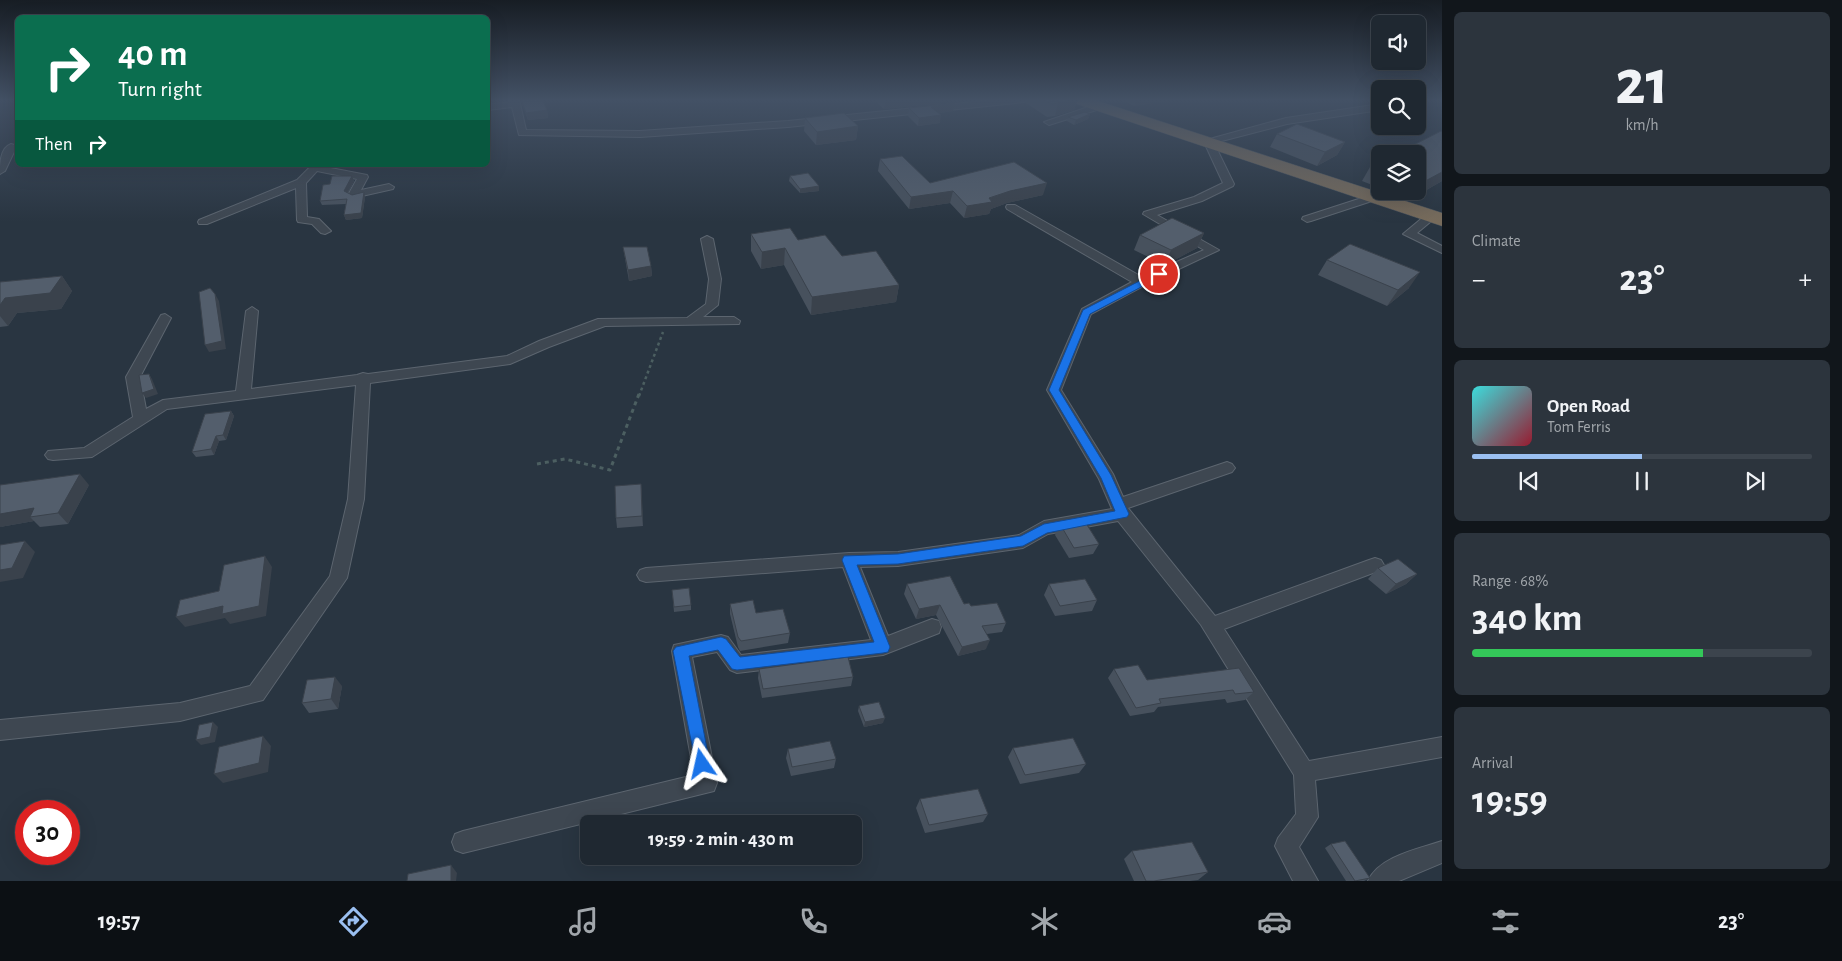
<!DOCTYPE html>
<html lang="en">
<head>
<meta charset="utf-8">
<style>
	body { margin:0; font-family:"Alegreya Sans",sans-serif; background:#2c343d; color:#f1f3f6; height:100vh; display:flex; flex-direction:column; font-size:19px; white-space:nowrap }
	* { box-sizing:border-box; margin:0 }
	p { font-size:16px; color:#a1a6ab }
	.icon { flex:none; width:28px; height:28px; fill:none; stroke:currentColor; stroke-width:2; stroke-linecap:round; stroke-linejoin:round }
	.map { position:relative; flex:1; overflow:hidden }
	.drawer { display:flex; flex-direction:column; gap:12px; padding:12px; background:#11161b; width:400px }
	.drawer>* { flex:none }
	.banner { position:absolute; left:15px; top:15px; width:475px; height:152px; border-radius:8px; box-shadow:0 5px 20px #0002,0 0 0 1px #3c444d; background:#0b6e4f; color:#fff; overflow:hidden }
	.tools { position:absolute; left:1371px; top:15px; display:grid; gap:10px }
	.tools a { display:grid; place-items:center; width:55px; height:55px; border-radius:8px; background:#1f2831; box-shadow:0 5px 20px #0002,0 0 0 1px #3c444d; font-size:25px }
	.speed { position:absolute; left:15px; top:800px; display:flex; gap:10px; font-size:25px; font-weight:700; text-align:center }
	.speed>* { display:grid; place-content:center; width:65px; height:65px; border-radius:50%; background:#1f2831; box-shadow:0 5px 20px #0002,0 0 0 1px #3c444d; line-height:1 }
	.speed .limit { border:8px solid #d22; background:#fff; color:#111 }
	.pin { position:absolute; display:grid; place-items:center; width:42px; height:42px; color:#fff; margin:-21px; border:2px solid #fff; border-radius:50%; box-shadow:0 1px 5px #0007 }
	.me { position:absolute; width:55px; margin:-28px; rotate:349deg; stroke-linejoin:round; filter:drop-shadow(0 0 4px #0008) }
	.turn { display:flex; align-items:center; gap:18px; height:105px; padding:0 20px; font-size:22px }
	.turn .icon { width:65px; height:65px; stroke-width:2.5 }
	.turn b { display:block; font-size:35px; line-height:42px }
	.then { display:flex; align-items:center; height:48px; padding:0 20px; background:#0003; gap:10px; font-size:19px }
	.big { font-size:38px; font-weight:700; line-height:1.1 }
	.drawer .card { flex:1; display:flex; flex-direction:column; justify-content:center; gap:8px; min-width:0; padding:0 18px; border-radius:8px; background:#2c343d }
	.drawer .dial { align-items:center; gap:0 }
	.dial b { font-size:65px; line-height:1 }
	.song { display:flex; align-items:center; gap:15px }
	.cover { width:60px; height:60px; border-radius:8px; background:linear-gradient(135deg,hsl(180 70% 55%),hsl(350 70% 35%)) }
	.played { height:5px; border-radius:2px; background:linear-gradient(90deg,#9abff1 50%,#3c444d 50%) }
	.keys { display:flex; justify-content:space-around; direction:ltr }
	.heat { display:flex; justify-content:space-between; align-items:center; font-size:28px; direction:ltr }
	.charge { height:8px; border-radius:4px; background:linear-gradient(90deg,#34c759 68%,#3c444d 0) }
	.trip { position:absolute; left:580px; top:815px; width:282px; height:50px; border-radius:8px; background:#1f2831; box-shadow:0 5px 20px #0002,0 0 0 1px #3c444d; font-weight:700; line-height:50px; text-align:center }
	.dock { display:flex; height:80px; justify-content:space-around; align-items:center; background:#0c1014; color:#a1a6ab }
	.dock .icon { width:35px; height:35px }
	.dock .on { color:#9abff1 }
	.dock b { font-size:22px; color:#f1f3f6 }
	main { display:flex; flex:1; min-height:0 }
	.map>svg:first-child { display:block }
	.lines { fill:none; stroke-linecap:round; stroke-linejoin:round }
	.street-casing { stroke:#5c656f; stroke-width:2 }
	.highway-casing { stroke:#48525c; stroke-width:1 }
	.path-far1 { stroke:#4c5f61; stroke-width:2.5; stroke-dasharray:3 3; stroke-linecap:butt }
	.path { stroke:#4c5f61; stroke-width:3; stroke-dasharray:4 4; stroke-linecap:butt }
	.street { fill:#3e4751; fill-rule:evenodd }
	.highway { fill:#776b5b; fill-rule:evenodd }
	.wall { fill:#47515d }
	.shaded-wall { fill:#3a424c }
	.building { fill:#535e6c; stroke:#3a424c }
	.route { fill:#1a73e8; stroke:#114b97 }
</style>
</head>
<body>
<main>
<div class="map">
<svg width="1442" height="881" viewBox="0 0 1442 881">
	<rect width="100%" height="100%" fill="#293541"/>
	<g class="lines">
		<g class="street-casing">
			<g id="street">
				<polygon points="511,99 519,99 526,130 640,131 788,121 1003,99 1028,99 1024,102 788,127 640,137 519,135 512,107 488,110 488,104 507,103"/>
				<polygon points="1418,99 1431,99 1418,103"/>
				<polygon points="1100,103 1103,104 1103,108 1049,125 1044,122"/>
				<polygon points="1380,104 1380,110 1287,124 1214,143 1234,184 1233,186 1202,201 1157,215 1219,250 1145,285 1091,314 1061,390 1113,474 1123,497 1227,462 1232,464 1235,468 1232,472 1128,508 1215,616 1369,560 1375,558 1381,560 1384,565 1381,570 1224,629 1309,761 1442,737 1442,757 1315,780 1318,817 1299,847 1318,881 1293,881 1275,846 1278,838 1296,814 1294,775 1201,625 1118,521 1048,534 1023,548 898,566 860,567 888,636 932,619 939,621 941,627 939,633 883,655 737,673 730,670 717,652 692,657 717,783 714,791 463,853 455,850 452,842 455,834 463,831 694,775 672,651 674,645 721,635 728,637 741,655 871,640 843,567 646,582 640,580 637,575 640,570 646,568 849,553 898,552 1019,535 1044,521 1112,509 1099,479 1047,390 1082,309 1132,282 1007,209 1006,207 1007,205 1015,205 1142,277 1204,250 1143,214 1144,212 1194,197 1223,183 1204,142 1206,140 1286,118"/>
				<path d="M 11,144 L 18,146 L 18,153 L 14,152 L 5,171 L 0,174 C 0,164 0,148 11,144 Z"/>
				<polygon points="315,165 367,175 368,177 361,190 389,184 394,187 393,189 353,198 348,195 357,179 317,171 306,183 307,217 319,219 331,231 325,234 321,233 312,224 298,222 297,220 296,188 207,224 199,224 198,222 199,220 297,180 311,166"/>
				<polygon points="1374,194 1378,195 1379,197 1378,199 1311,221 1307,222 1302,219 1303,217"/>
				<polygon points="1431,213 1435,214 1436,216 1435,218 1417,233 1442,246 1442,253 1403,234 1427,214"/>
				<polygon points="707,236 713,239 721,279 718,305 703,317 734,317 740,321 739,324 605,326 549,347 510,364 370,383 364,499 347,578 263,700 180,721 0,740 0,720 180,703 250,686 330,576 348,499 356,385 167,409 92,457 53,460 48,459 45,455 48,451 84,448 133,417 126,377 161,315 165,314 171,318 140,377 146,409 163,400 236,391 246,311 252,307 258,311 251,389 357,375 363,373 368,374 507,356 539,341 598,319 687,318 706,304 709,279 701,239"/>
				<path d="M 1442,841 L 1442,863 L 1399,881 L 1368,881 C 1379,856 1419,849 1442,841 Z"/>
			</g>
		</g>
		<g class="highway-casing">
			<polygon id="highway" points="1069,99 1092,99 1442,213 1442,226 1071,102"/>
		</g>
		<polyline class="path-far1" points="639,396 663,332"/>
		<polyline class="path" points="537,464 565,459 610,470 639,394"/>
		<use href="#street" class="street"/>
		<use href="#highway" class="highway"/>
	</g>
	<g class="wall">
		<polygon points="520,99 542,99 547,110 548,118 528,120"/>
		<polygon points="873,99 945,99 944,103 884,109"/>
		<polygon points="1027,99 1078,99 1074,110 1055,116 1047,117 1026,103"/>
		<polygon points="1121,99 1180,99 1134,106"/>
		<polygon points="955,103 953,111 939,113 940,123 918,126 908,116 909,108"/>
		<polygon points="1090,114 1088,119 1074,125 1067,121 1068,117"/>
		<polygon points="805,118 858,126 856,140 816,145 804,131"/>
		<polygon points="1442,132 1442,181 1409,200 1388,191 1418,191 1418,154"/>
		<polygon points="1277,134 1345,142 1337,155 1317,166 1270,147"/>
		<polygon points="880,159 930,183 1043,195 1007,203 991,209 989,214 964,218 950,203 909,209 878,171"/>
		<polygon points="1380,162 1380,188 1362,181 1370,167"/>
		<polygon points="352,176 354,181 348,193 352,195 365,197 362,218 346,220 344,215 346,204 322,205 320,201 330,184"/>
		<polygon points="790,176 819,186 819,191 800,193 789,181"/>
		<polygon points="1204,233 1197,248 1165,265 1134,250 1140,235"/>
		<polygon points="751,234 798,240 842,256 899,285 896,302 811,315 784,265 761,269 751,251"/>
		<polygon points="623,247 651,266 652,276 629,281"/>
		<polygon points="1327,260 1409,288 1387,306 1318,275"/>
		<polygon points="62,276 72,291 61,309 17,313 8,326 0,327 0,282"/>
		<polygon points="231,411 234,416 226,440 219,441 214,455 196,457 192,452"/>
		<polygon points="641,484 643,526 617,528 616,518"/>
		<polygon points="89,485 68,524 40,527 34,521 0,527"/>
		<polygon points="1060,524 1099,544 1093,554 1069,558 1055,535"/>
		<polygon points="1378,568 1417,574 1406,584 1386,594 1368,579"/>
		<polygon points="907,584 971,606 1006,623 1002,632 987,634 986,649 958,656 936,615 916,619 904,594"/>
		<polygon points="1049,584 1097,600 1092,611 1055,616 1044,595"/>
		<polygon points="672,590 691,605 691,610 674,612"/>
		<polygon points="730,604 756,613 790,633 788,643 740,651 738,647 730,614"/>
		<polygon points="759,669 853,677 851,686 762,698 758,678"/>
		<polygon points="1114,669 1147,680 1254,692 1245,700 1227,703 1225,699 1158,707 1154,712 1130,716 1108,678"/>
		<polygon points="342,686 338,709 309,713 302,703"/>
		<polygon points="859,706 883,723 864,727 858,711"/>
		<polygon points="1013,748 1086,764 1079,773 1020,784 1008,757"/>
		<polygon points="788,749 836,759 834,768 791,776 786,758"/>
		<polygon points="920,799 988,814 983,822 925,833 916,808"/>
		<polygon points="1331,844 1370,878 1364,881 1346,881 1325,848"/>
		<polygon points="1132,851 1208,872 1198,880 1190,881 1134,881 1124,859"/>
	</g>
	<g class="shaded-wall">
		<polygon points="886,99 945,99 944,103 884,109"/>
		<polygon points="1072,99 1078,99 1074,110 1055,116 1058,103"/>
		<polygon points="1137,99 1180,99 1134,106"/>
		<polygon points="955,103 953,111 929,115 931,107"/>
		<polygon points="547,110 548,118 528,120 526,113"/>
		<polygon points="1090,114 1088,119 1074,125 1076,120"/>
		<polygon points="941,115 940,123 918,126 919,118"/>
		<polygon points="858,126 856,140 816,145 817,132"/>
		<polygon points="1345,142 1337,155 1317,166 1325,152"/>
		<polygon points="1442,172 1442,181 1409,200 1414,191 1418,191 1418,185"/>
		<polygon points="352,176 354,181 346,195 344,191"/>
		<polygon points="1047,183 1043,195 1007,203 991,209 989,214 964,218 967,206 1010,191"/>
		<polygon points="819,186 819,191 800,193 800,189"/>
		<polygon points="953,191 950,203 909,209 911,197"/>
		<polygon points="364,192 365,197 362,218 346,220 344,215"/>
		<polygon points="1204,233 1197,248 1165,265 1171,250"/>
		<polygon points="785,248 784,265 761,269 762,252"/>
		<polygon points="651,266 652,276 629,281 628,270"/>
		<polygon points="1420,272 1409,288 1387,306 1398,290"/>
		<polygon points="62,276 72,291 61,309 17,313 8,326 0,316 0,305 5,298"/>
		<polygon points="899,285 896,302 811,315 812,297"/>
		<polygon points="215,294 219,301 226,349 209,352 205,345"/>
		<polygon points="149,374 152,379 158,394 146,398 142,393"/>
		<polygon points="231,411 234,416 226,440 223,435"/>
		<polygon points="216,436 219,441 214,455 211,449"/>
		<polygon points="80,474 89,485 68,524 58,513"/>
		<polygon points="641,484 642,495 643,526 642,516"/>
		<polygon points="34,508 30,517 34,521 0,527 0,514"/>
		<polygon points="25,541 35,552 23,578 0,582 0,570"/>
		<polygon points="265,556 272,567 266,616 230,624 225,618 185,627 176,617 223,606"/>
		<polygon points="1417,574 1406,584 1386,594 1396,584"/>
		<polygon points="940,605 936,615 916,619 919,609"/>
		<polygon points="990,640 986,649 958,656 962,647"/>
		<polygon points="335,677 342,686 338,709 331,699"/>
		<polygon points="885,718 883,723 864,727 865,722"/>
		<polygon points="213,722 218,727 215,742 201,745 196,740"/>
		<polygon points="263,736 271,746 268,772 223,783 214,774"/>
		<polygon points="451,865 457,873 456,881 451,881"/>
	</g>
	<g class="building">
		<polygon points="521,99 542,99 547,110 526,113"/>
		<polygon points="1043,99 1072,99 1058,103 1051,104"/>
		<polygon points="955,103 931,107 941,115 919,118 909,108"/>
		<polygon points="1085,112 1090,114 1076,120 1068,117"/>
		<polygon points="844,113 858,126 817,132 805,118"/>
		<polygon points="1297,124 1345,142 1325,152 1277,134"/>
		<polygon points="1441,131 1442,132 1442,172 1418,185 1418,154 1396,154"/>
		<polygon points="902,156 930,183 1014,162 1047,183 1010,191 989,198 992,202 967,206 953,191 911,197 880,159"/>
		<polygon points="1380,162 1380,171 1370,167"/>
		<polygon points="808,173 819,186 800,189 790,176"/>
		<polygon points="332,176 352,176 344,191 352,195 364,192 361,213 344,215 347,199 320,201 323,185 330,184"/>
		<polygon points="1172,218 1204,233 1171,250 1140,235"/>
		<polygon points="790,228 798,240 825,235 842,256 876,251 899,285 812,297 785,248 762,252 751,234"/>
		<polygon points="1350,244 1420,272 1398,290 1327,260"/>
		<polygon points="623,247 647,247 651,266 628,270"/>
		<polygon points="62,276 50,293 5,298 0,305 0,282"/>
		<polygon points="210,288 215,294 222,341 205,345 199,292"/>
		<polygon points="149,374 154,389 142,393 139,375"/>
		<polygon points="231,411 223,435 216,436 211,449 192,452 205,414"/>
		<polygon points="80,474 58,513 30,517 34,508 0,514 0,485"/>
		<polygon points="641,484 642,516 616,518 615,486"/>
		<polygon points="1084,520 1099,544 1074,548 1060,524"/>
		<polygon points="25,541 12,568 0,570 0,545"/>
		<polygon points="265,556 259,606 222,614 223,606 176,617 180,600 219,591 224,565"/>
		<polygon points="1398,559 1417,574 1396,584 1378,568"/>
		<polygon points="950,576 964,604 969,603 971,606 997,603 1006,623 982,626 990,640 962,647 940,605 919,609 907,584"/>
		<polygon points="1085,579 1097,600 1060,606 1049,584"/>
		<polygon points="689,588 691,605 674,607 672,590"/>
		<polygon points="753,600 756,613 783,609 790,633 741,641 738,637 730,604"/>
		<polygon points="848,657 853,677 763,689 759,669"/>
		<polygon points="1138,665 1147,680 1239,668 1254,692 1235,694 1233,690 1159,699 1161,703 1136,708 1114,669"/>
		<polygon points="335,677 331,699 302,703 307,680"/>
		<polygon points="879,702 885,718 865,722 859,706"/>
		<polygon points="213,722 210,737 196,740 199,725"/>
		<polygon points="263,736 259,763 214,774 219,747"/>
		<polygon points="1073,738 1086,764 1025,775 1013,748"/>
		<polygon points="830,741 836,759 792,767 788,749"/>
		<polygon points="978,789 988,814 929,825 920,799"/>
		<polygon points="1345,841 1370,878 1355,881 1331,844"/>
		<polygon points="1192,842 1208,872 1154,881 1146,881 1132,851"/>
		<polygon points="451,865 451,881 407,881 408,874"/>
	</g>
	<linearGradient id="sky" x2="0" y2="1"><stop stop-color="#171d24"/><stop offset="0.45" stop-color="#435165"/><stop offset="1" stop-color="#435165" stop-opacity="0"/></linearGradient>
	<rect width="1442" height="222" fill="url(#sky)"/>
	<polygon class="route" points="1159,271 1162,272 1162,276 1090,314 1059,390 1111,475 1129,514 1127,517 1047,533 1023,546 898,564 857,565 890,647 888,652 883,653 737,670 732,669 718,650 689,656 710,764 708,770 702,772 697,770 673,651 676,647 721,637 726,639 740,657 874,642 842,560 844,556 898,554 1021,536 1044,524 1115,511 1101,478 1049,390 1083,310"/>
</svg>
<div class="tools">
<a><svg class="icon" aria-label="sound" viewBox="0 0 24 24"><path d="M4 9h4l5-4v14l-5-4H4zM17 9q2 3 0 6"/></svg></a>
<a><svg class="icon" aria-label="search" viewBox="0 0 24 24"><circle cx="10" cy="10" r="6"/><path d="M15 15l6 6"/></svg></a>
<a><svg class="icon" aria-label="layers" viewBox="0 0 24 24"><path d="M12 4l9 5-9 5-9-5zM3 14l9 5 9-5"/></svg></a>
</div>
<div class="speed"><div class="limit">30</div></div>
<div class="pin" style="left:1159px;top:274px;background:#d93025"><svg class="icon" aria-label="arrive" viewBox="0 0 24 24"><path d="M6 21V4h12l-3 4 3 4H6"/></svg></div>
<svg class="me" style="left:702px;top:764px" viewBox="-20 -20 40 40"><path d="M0-17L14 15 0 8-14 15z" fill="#1a73e8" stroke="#fff" stroke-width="4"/></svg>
<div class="trip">19:59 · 2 min · 430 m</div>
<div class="banner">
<div class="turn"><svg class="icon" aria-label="right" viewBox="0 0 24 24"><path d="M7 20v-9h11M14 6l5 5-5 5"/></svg><div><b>40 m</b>Turn right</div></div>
<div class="then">Then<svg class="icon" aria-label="right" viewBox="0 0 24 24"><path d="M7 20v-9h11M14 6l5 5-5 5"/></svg></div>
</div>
</div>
<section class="drawer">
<div class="card dial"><b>21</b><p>km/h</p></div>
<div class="card"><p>Climate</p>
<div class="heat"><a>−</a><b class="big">23°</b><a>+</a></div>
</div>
<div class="card">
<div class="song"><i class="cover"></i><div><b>Open Road</b><p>Tom Ferris</p></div></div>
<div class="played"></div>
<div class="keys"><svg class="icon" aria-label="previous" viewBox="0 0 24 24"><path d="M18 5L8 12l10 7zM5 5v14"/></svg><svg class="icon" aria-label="pause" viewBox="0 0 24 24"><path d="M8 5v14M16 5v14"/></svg><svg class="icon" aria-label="next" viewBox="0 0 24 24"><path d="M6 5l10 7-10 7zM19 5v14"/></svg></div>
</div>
<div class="card"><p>Range · 68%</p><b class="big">340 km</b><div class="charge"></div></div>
<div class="card"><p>Arrival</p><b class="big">19:59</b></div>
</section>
</main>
<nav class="dock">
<b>19:57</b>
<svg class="icon on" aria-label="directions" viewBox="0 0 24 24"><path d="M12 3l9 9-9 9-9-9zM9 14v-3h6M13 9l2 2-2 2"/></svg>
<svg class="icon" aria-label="music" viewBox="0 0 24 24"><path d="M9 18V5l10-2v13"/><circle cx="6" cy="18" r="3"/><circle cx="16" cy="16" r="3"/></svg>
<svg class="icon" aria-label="phone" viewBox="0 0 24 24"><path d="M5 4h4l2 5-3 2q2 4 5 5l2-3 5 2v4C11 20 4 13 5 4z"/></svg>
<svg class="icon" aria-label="climate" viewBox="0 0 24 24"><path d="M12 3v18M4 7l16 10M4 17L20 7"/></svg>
<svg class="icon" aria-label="car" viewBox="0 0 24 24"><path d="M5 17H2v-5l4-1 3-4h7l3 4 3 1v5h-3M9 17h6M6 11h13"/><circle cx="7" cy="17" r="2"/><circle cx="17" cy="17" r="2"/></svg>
<svg class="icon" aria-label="filters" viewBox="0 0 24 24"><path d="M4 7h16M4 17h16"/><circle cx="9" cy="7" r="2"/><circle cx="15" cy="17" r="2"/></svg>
<b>23°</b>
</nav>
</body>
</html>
